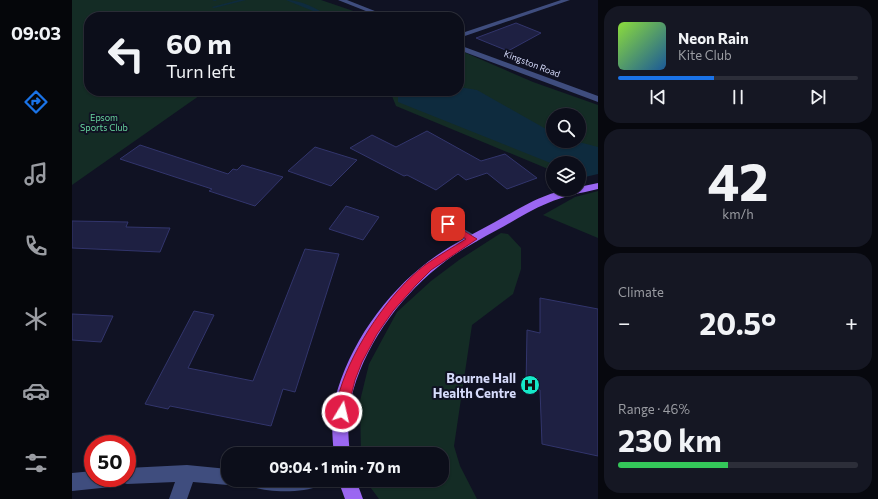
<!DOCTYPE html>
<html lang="en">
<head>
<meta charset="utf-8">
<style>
	body { margin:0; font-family:Commissioner,sans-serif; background:#151723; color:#f1f3f6; height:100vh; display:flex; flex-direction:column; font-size:15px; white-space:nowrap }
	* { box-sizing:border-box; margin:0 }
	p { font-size:13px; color:#9a9ca2 }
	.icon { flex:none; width:22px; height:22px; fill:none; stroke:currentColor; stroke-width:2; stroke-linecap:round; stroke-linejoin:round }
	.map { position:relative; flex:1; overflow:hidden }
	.side { display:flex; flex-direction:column; gap:6px; padding:6px; background:#07080e; width:280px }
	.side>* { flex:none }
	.top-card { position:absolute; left:12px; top:12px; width:380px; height:84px; border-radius:16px; box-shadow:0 1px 3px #0004,0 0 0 1px #2c2e39; background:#0c0e1a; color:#f1f3f6; overflow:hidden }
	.tools { position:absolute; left:474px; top:108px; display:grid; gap:8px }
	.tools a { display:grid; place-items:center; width:40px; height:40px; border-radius:50%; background:#0c0e1a; box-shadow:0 1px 3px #0004,0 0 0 1px #2c2e39; font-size:20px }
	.speed { position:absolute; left:12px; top:435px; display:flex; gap:8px; font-size:20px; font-weight:700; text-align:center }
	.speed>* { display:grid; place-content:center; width:52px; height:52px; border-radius:50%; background:#0c0e1a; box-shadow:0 1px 3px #0004,0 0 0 1px #2c2e39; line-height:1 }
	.speed .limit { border:6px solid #d22; background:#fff; color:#111 }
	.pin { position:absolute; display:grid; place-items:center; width:34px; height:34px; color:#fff; margin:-17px; border-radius:8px; box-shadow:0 2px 6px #0006 }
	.me { position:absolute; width:44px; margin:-22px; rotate:9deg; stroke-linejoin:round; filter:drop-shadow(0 0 3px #0008) }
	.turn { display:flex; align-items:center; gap:14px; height:84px; padding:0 16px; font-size:18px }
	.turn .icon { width:52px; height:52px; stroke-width:2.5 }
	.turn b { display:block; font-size:28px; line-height:34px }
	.big { font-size:30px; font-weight:700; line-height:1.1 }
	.side .widget { flex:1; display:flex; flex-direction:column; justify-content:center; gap:6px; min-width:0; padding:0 14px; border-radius:16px; background:#151723 }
	.side .dial { align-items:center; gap:0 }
	.dial b { font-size:52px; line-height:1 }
	.song { display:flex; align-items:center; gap:12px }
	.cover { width:48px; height:48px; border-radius:6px; background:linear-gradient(135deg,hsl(90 70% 55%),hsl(210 70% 35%)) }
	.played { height:4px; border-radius:2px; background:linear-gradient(90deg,#1a73e8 40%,#2c2e39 40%) }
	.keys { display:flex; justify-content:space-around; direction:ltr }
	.heat { display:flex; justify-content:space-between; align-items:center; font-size:22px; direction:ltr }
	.charge { height:6px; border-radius:3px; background:linear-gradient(90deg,#34c759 46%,#2c2e39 0) }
	.trip { position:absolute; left:149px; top:447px; width:228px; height:40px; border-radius:16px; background:#0c0e1a; box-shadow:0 1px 3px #0004,0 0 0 1px #2c2e39; font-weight:700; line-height:40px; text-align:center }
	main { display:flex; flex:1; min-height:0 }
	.tab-bar { display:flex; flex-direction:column; width:72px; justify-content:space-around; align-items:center; background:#05060a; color:#9a9ca2 }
	.tab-bar .icon { width:28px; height:28px }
	.tab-bar .selected { color:#1a73e8 }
	.tab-bar b { font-size:18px; color:#f1f3f6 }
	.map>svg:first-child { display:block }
	.green { fill:#142c25; fill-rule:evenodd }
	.water { fill:#0e2b3e }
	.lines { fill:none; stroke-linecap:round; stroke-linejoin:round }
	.stream { fill:#0e2b3e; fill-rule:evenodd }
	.building { fill:#1e2042; stroke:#32356c }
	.minor { fill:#3f4d7e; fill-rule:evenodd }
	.major { fill:#9b67f2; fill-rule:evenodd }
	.route { fill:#e11d48; stroke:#92132f }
	.labels { text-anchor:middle; stroke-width:4; stroke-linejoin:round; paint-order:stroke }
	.far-street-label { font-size:9px; fill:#d6dbfb; stroke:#101223 }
	.far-park-label { font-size:9px; fill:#68d59f; stroke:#101223 }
	.near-poi-label { font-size:13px; font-weight:bold; fill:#d6dbfb; stroke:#101223; text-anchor:end }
</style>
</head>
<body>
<main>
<nav class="tab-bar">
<b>09:03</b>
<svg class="icon selected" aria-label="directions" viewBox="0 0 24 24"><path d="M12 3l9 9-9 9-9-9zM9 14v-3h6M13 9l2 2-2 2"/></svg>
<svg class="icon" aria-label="music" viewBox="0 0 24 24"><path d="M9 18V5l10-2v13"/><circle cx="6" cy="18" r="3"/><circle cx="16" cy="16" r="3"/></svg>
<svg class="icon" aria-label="phone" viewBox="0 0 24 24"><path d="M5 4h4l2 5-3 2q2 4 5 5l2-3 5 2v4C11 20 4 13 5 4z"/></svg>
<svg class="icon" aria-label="climate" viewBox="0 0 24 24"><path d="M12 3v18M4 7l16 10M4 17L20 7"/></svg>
<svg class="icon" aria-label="car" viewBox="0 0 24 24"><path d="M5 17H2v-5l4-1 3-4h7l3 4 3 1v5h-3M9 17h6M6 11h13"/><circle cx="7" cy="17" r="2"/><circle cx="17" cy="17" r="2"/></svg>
<svg class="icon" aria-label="filters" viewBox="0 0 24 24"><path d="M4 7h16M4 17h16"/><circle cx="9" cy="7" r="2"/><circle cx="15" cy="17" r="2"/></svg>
</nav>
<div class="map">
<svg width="526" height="499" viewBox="0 0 526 499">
	<rect width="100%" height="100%" fill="#101223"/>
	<g class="green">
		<polygon points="0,0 249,0 299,17 17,17 17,91 134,91 0,185"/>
		<path d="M 387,50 L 461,82 L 526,105 L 526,172 L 507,178 L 507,163 L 481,163 L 481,171 L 324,106 L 318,91 L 387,91 ZM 481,115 L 507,115 L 507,141 L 481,141 Z"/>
		<polygon points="526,191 526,238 471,215 503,197"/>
		<polygon points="429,233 436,234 449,248 449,269 441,294 400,325 382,446 388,466 405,499 307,499 293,480 370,480 370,454 289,454 288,401 297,364 325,312 359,281 387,260"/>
	</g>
	<polygon class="water" points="387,87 405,90 481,133 481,141 503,141 526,147 526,174 513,177 507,175 507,163 481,163 481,164 326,102 326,91 387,91"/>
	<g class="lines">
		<g class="stream">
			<polygon points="140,0 145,0 143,1"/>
			<polygon points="167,0 174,0 142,8 140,7"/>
			<path d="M 214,0 C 228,0 246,8 256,17 L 251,17 L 241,11 Z"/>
		</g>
	</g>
	<g class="building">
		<polygon points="444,23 469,33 436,51 404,38"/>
		<polygon points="355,131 409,161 433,154 465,178 435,189 415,173 394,180 386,174 364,190 335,175 332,176 278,148 300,135 324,147"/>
		<polygon points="68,145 156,174 161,169 165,170 170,165 211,177 183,206 137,191 140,189 48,159"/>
		<polygon points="243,147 285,160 259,186 216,171"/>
		<polygon points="274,206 307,217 291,240 257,229"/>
		<polygon points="0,221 56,222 54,227 98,228 88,252 0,248"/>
		<polygon points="233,249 267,254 223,392 211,389 199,426 98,406 96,409 73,404 122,311 142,315 116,368 181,381"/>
		<polygon points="468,298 526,309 526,456 470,444 468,390 454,387 455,330 468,333"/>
		<polygon points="0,314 41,316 29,342 0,340"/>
	</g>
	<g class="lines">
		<g class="minor">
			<polygon points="266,0 275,0 318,17 309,17"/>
			<polygon points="489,0 498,0 387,38 387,34"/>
			<polygon points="387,45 526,96 526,102 387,50"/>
			<polygon points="376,220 404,236 406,239 404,242 396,242 372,227 370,224 372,221"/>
			<polygon points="115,465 156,469 156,480 163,480 162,483 156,485 121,482 115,499 97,499 103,482 55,484 49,482 47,479 45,484 39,487 0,491 0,473 21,471 21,478 55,478 55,468"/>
			<path d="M 176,480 L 250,480 L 247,486 C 231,493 195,493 179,486 Z"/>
		</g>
		<g class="major">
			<path d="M 526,183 L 526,189 C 509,193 492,196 476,203 C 458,210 442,221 425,230 C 405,241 384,252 366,267 C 325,300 291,348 279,399 C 275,417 276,436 278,454 L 262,454 C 260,436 259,417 263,399 C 277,345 313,294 357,261 C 378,245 401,234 423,222 C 449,208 476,189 507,189 L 507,187 Z"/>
			<polygon points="266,480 284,480 291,499 273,499"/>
		</g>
	</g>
	<path class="route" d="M 376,221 L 405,239 L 359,270 L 344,285 L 321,311 L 305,334 L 290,362 L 283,380 L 274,416 L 270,418 L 266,416 C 262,408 266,398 268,390 C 281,347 318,292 353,265 C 366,256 380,248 394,239 L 373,226 L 372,224 L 373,222 Z"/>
	<defs>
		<g id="hospital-disc" transform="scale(1)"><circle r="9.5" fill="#15e9c9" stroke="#101223"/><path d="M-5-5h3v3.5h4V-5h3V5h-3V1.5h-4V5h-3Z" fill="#111"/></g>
	</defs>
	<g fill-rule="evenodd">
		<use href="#hospital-disc" x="458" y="385"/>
	</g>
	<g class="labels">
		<g class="far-street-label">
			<text transform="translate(460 64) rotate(21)" y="3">Kingston Road</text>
		</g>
		<g class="far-park-label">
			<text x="32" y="121">Epsom<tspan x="32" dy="10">Sports Club</tspan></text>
		</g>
		<g class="near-poi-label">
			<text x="444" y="383">Bourne Hall<tspan x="444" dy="15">Health Centre</tspan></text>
		</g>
	</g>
</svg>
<div class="tools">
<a><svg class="icon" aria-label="search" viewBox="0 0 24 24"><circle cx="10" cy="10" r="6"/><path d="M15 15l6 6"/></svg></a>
<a><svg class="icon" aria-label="layers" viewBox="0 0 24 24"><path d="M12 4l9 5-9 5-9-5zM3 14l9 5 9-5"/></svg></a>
</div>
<div class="speed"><div class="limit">50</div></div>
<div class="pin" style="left:376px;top:224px;background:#d93025"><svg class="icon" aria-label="arrive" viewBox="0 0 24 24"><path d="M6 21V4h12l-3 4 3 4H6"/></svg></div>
<svg class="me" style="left:270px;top:412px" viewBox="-20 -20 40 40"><circle r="17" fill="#e11d48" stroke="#fff" stroke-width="3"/><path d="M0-11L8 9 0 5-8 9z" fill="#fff"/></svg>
<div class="trip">09:04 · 1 min · 70 m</div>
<div class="top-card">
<div class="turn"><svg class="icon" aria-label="left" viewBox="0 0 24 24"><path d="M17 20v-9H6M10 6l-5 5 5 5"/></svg><div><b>60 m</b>Turn left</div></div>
</div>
</div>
<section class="side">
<div class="widget">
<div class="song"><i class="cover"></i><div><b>Neon Rain</b><p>Kite Club</p></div></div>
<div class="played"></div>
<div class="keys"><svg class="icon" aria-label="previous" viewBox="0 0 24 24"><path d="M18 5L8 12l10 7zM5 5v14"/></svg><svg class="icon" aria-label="pause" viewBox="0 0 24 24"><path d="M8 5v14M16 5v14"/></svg><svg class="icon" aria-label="next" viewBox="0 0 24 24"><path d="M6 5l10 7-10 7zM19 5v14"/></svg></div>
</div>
<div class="widget dial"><b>42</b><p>km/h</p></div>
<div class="widget"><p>Climate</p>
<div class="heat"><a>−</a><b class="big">20.5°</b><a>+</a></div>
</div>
<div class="widget"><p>Range · 46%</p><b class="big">230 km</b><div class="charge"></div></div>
</section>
</main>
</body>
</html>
